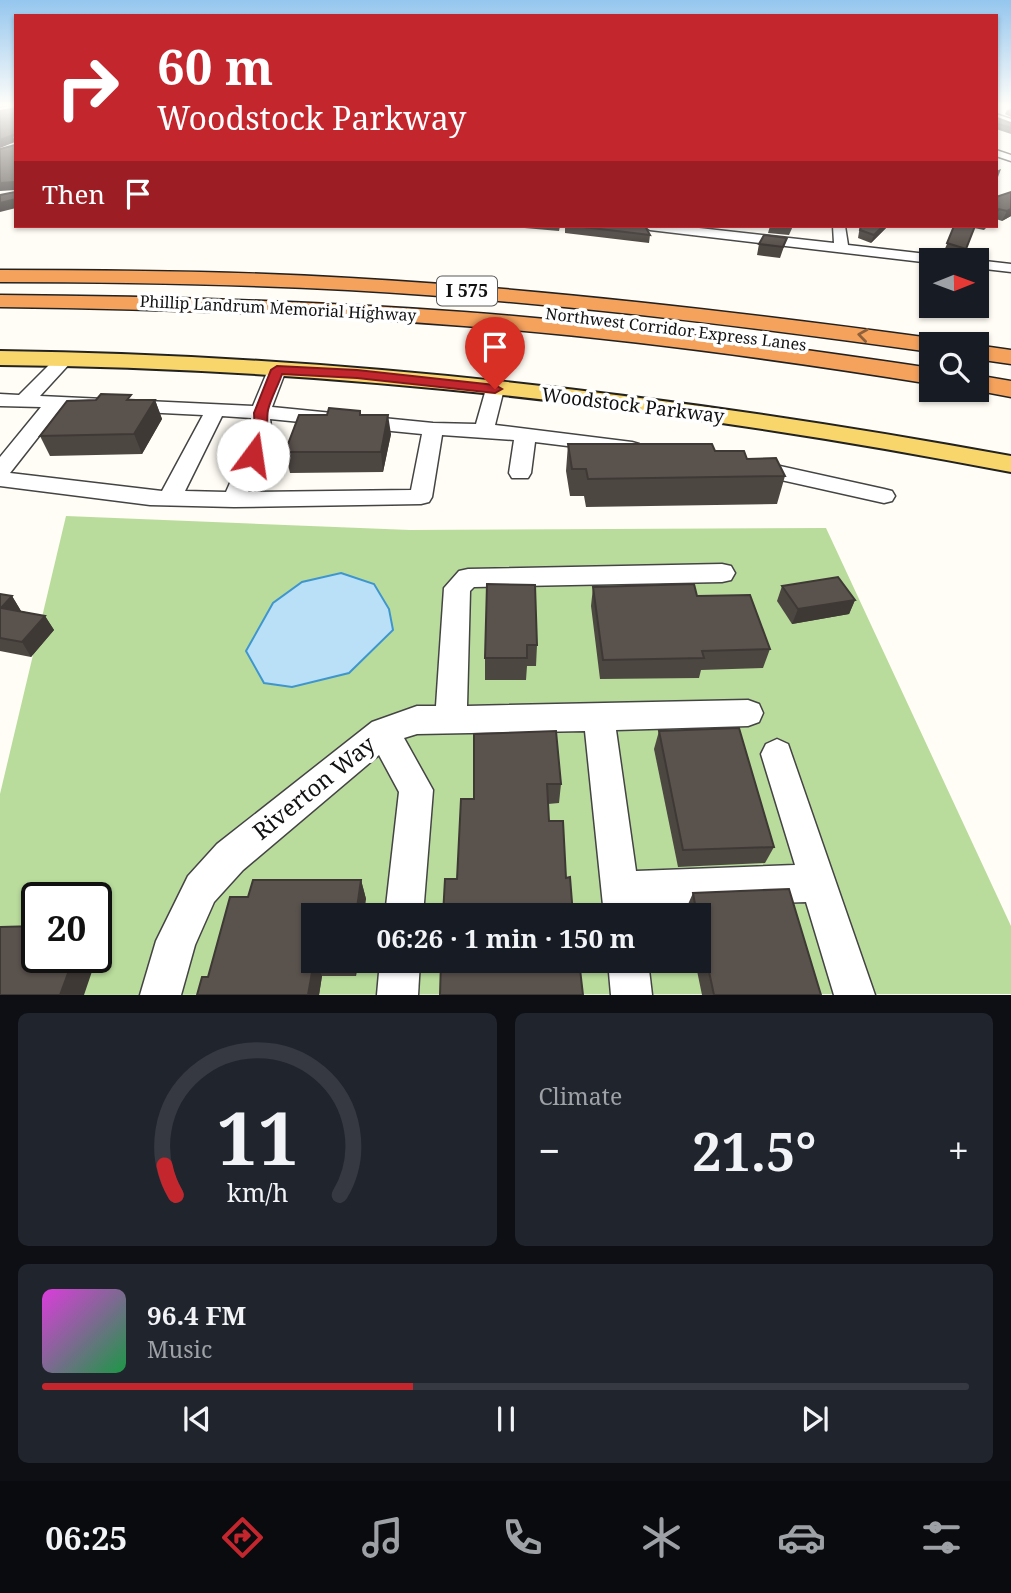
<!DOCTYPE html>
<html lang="en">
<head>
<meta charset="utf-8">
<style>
	body { margin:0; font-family:"Noto Serif",serif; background:#20242c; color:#f1f3f6; height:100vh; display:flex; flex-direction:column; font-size:26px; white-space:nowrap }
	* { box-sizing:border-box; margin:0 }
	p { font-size:23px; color:#9ea1a6 }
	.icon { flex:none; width:38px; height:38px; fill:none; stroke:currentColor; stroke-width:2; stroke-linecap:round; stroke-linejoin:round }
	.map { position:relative; height:995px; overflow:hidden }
	.side { display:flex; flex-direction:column; gap:18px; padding:18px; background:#0d0f14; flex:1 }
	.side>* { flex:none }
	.hud { position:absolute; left:14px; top:14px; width:984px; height:214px; border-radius:0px; box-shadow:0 2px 5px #0004; background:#c4262e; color:#fff; overflow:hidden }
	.needle { width:46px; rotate:89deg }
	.fabs { position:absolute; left:919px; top:248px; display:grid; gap:14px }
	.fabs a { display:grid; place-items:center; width:70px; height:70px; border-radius:0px; background:#171b24; box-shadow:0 2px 5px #0004; font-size:35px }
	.speed { position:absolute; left:21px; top:882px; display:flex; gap:14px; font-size:35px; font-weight:700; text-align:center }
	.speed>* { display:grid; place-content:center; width:91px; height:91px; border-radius:50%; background:#171b24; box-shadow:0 2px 5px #0004; line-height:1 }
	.speed .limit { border:4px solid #111; border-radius:10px; background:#fff; color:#111 }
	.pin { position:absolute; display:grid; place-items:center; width:60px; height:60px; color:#fff; margin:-72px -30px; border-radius:50% 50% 50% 0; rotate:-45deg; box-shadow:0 0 7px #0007 }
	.pin .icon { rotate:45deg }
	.me { position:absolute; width:77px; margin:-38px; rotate:14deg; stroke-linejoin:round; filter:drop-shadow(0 0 5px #0008) }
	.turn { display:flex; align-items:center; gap:24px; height:147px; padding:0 28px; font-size:32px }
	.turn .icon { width:91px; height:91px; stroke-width:2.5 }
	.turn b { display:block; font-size:49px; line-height:60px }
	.then { display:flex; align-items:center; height:66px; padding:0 28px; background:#0003; gap:14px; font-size:26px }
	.big { font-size:52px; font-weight:700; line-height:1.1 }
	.side .card { flex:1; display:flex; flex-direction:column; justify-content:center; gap:10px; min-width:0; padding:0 24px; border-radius:10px; background:#20242c }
	.side .dial { align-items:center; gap:0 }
	.dial svg { height:182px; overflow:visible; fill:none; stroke:#363941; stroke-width:7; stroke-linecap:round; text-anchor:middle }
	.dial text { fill:#f1f3f6; stroke:none }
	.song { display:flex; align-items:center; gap:21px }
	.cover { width:84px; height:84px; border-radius:10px; background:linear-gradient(135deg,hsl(300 70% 55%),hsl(140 70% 35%)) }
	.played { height:7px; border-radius:4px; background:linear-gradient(90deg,#c4262e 40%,#363941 40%) }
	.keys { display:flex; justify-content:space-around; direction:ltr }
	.heat { display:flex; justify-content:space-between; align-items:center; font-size:38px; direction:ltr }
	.side .tiles { flex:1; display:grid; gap:18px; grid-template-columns:1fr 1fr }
	.card:last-child { grid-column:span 2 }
	.trip { position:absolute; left:301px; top:903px; width:410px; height:70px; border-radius:0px; background:#171b24; box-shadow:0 2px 5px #0004; font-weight:700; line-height:70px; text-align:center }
	.tab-bar { display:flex; height:112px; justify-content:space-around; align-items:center; background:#090b0e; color:#9ea1a6 }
	.tab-bar .icon { width:49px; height:49px }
	.tab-bar .on { color:#c4262e }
	.tab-bar b { font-size:32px; color:#f1f3f6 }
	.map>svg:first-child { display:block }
	.forest { fill:#b9dc9c; fill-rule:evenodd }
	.water { fill:#b9e0f7; stroke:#3f96cf; stroke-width:2 }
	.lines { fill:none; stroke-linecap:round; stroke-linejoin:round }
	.minor-casing { stroke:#444; stroke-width:3 }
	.major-casing { stroke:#222; stroke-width:4 }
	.highway-casing { stroke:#222; stroke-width:3 }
	.minor { fill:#fff; fill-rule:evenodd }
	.major { fill:#f9d66b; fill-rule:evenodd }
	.highway { fill:#f5a25d; fill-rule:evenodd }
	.wall { fill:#4d4742 }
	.shaded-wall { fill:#3f3936 }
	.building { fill:#5a524d; stroke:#3f3936; stroke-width:2 }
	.oneway { stroke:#8e613b }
	.route { fill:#c4262e; stroke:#7f191e; stroke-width:2 }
	.labels { text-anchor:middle; stroke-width:7; stroke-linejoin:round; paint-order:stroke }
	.far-street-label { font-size:16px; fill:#111; stroke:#fff }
	.shield { fill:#fff; stroke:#585858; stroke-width:2 }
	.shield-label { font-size:18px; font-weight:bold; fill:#111 }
	.street-label { font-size:19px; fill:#111; stroke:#fff }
	.near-street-label { font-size:23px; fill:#111; stroke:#fff }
</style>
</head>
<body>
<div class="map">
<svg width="1011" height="995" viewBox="0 0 1011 995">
	<rect width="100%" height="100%" fill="#fffdf5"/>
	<path class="forest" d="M 66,516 L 410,530 L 826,528 L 1011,926 L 1011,994 L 0,995 L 0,794 ZM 37,898 L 96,898 L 96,957 L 37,957 ZM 313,915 L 698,915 L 698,961 L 313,961 Z"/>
	<polygon class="water" points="341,573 374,584 389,609 393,630 349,673 292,687 264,683 246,651 273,603 302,582"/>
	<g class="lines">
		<g class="minor-casing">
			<g id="minor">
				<polygon points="996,114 1011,119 1011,125 996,120"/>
				<polygon points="996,150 1011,155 1011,161 996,156"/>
				<polygon points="644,226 681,226 834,243 833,226 845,226 848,245 953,257 960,261 931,263 650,230"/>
				<polygon points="976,260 1011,264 1011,272 976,268 976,261 972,261"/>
				<path d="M 64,355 L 73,360 L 40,396 L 253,406 L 268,370 L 277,365 L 286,370 L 272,407 L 433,423 L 476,424 L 486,389 L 495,383 L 504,389 L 495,425 L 632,442 L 639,444 L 642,448 L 639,452 L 632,454 L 535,442 L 531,473 L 528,478 L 512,478 L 509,473 L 514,440 L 442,435 L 432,497 L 429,502 L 421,504 L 234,507 L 150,505 L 0,486 L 0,457 L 41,407 L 0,406 L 0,394 L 19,395 L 58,356 ZM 61,408 L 203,415 L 162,491 L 10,473 ZM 222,416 L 251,418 L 252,433 L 226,492 L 185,491 ZM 270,419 L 422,434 L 411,490 L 248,492 L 272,433 Z"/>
				<polygon points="753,460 884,489 892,491 895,496 892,501 884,503 745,472 742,467 745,462"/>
				<polygon points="722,564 731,566 735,573 731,580 722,582 474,587 470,591 467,706 748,700 759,704 763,713 759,722 748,726 616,730 636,871 795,865 761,754 766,744 777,739 788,744 875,995 834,995 806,902 641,908 642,915 604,915 585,731 417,734 404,738 433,790 423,915 385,915 399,792 379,755 243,870 214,902 195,945 181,995 140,995 156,941 188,876 217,844 372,722 417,706 436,706 444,588 459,571 468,569"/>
				<polygon points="380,961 420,961 418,995 377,995"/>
				<polygon points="608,961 648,961 652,995 611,995"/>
			</g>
		</g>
		<g class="major-casing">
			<path id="major" d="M 0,351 C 339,355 678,395 1011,456 L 1011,472 C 679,408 339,368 0,365 Z"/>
		</g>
		<g class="highway-casing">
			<g id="highway">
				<path d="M 0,270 C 117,270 234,271 350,278 C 545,289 738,312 931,338 L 939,340 L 943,345 L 931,345 L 931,352 C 738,325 544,301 348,290 C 232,284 116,282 0,282 Z"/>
				<path d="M 0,295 C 155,296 310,301 464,312 C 621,324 776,345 931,368 L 931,384 C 776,359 621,338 464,326 C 310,314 155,309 0,307 Z"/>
				<polygon points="976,345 1011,350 1011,364 976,359"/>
				<polygon points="976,375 1011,381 1011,397 974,390 976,390"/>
			</g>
		</g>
		<use href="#minor" class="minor"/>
		<use href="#major" class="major"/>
		<use href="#highway" class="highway"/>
	</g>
	<g class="wall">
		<polygon points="1011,109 1011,117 1005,114 1007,110"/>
		<polygon points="996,114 997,118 1011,123 1011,134 996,129"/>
		<polygon points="996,197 1011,216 1002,221 996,219"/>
		<polygon points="513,226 560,226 559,231 513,227"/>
		<polygon points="565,226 645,226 650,235 649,243 565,233"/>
		<polygon points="770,226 793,226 789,235 768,233"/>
		<polygon points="860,226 888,226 871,243 858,238"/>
		<polygon points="955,226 988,226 984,230 974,228 961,261 943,253"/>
		<polygon points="787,238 780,258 757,255 759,244"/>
		<polygon points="133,400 155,400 162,419 142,454 50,456 40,436"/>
		<polygon points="360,411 361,415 391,434 383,472 290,473 285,452 327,415"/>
		<polygon points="568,444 715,451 747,459 785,476 777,504 586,507 584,496 570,496 566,471"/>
		<polygon points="487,584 537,645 536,666 527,666 526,680 485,680 485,658"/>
		<polygon points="782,586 855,600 849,614 792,624 777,601"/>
		<polygon points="593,587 697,596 770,649 763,668 701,670 699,678 600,679 591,606"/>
		<polygon points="0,594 12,596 21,611 45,616 54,630 31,657 0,651"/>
		<polygon points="659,731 774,847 765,863 678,867 654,749"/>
		<polygon points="474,734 561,784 559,803 548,804 457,879 474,799"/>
		<polygon points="361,880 366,899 313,961 358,961 356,976 322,976 319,995 197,995 208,977 248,897"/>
		<polygon points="693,893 821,995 702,995 695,961 698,961 698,915 686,915 685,911"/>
	</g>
	<g class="shaded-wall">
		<polygon points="0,105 15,105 0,108"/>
		<polygon points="13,135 15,142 0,148 0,140"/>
		<polygon points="1001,169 998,177 996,177 996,171"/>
		<polygon points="14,182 16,190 0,191 0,183"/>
		<polygon points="16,199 16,208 0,212 0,203"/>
		<polygon points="1011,209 1011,216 1002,221 1007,211"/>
		<polygon points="883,226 888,226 871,243 874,235"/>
		<polygon points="155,400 162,419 142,454 134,434"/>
		<polygon points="388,415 391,434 383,472 381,452"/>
		<polygon points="12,596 21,611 11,622 1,608"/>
		<polygon points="855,600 849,614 792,624 798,609"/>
		<polygon points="45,616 54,630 31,657 22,642"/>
		<polygon points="361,880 366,899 364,915 356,915"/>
		<polygon points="96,935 102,942 84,995 60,995 74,957 96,957"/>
		<polygon points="314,961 322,976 319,995 308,995"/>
		<polygon points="350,961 358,961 356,976"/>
	</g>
	<g class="building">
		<polygon points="16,105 16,138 13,135 0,140 0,111 16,108"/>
		<polygon points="996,114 997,118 1011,123 1011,128 996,123"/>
		<polygon points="16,138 16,199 0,203 0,195 15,192 14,182 0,183 0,149 15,145"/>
		<polygon points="1011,192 1011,209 1007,211 999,209 996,212 996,197"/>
		<polygon points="575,226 645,226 650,235"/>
		<polygon points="861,226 883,226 874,235 860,230"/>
		<polygon points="954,226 975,226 966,249 947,243"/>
		<polygon points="764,235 787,238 783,247 759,244"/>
		<polygon points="964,253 961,261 940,261 942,254"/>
		<polygon points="101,394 131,395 127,400 155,400 134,434 40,436 67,401 96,400"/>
		<polygon points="329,408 360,411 360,415 388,415 381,452 285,452 299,415 327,415"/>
		<polygon points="568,444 712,444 715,451 744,451 747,459 776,458 785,476 588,479 586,469 572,469"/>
		<polygon points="838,577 855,600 798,609 782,586"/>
		<polygon points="487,584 535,585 537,645 527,645 527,658 485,658"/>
		<polygon points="694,584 697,596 750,595 770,649 702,651 704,658 603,660 593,587"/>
		<polygon points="0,594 12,596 1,608 45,616 22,642 0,638"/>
		<polygon points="739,728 774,847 683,850 659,731"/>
		<polygon points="556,731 561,784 547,784 549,821 563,821 566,878 570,877 573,915 443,915 445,879 457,879 461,799 474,799 474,734"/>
		<polygon points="253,880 361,880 356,915 313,915 314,961 308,995 197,995 202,977 208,977 230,897 248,897"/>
		<polygon points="789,889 821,995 714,995 698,920 698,915 697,915 693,893"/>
		<polygon points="37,926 37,957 74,957 60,995 0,995 0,927"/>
		<polygon points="441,961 554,961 554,970 580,969 583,995 440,995"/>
	</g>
	<defs><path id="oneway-chevron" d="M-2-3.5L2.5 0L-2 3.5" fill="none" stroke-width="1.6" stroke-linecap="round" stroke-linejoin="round" transform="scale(1.75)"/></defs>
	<use class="oneway" href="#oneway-chevron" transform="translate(863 335) rotate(-172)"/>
	<linearGradient id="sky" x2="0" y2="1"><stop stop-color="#95c6ee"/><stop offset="0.43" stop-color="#fffefa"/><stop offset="1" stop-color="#fffefa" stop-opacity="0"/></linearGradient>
	<rect width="1011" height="245" fill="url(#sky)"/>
	<path class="route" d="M 277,366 L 357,370 L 495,385 L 502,389 L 495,393 L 357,378 L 282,374 C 278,386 271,398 268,410 C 265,425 273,454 253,460 L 247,458 L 245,455 L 255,433 L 254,413 L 271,370 Z"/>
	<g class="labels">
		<g class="far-street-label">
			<text transform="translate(278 308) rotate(3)" y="6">Phillip Landrum Memorial Highway</text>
			<text transform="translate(676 329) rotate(7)" y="6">Northwest Corridor Express Lanes</text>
		</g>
		<rect class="shield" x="437" y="276.5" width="60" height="29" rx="5"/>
		<g class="shield-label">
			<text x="467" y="297">I 575</text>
		</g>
		<g class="street-label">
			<text transform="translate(633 405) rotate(7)" y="7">Woodstock Parkway</text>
		</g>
		<g class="near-street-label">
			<text transform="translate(314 788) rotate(-39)" y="8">Riverton Way</text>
		</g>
	</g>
</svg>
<div class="fabs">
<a><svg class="needle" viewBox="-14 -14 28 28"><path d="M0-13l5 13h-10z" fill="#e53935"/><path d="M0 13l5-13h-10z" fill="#9ea1a6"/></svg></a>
<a><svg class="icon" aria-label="search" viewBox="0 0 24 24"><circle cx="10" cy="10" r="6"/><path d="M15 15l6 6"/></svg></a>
</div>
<div class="speed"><div class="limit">20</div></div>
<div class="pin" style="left:495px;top:389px;background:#d93025"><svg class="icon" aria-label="arrive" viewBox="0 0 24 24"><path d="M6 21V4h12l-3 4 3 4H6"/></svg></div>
<svg class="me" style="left:253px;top:455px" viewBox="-20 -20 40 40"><circle r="19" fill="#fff"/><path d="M0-13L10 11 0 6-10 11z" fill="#c4262e"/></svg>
<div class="trip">06:26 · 1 min · 150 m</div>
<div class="hud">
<div class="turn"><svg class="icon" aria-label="right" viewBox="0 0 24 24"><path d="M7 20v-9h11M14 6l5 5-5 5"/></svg><div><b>60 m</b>Woodstock Parkway</div></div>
<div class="then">Then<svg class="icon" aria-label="arrive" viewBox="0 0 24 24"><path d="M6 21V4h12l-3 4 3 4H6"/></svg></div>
</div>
</div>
<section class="side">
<div class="tiles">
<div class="card dial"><svg viewBox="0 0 100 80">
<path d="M14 69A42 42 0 1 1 86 69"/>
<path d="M14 69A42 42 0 0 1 9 56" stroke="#c4262e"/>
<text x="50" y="56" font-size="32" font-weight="700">11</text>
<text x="50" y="72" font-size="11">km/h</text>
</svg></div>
<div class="card"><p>Climate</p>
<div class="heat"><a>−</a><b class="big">21.5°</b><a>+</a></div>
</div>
<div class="card">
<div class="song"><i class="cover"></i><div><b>96.4 FM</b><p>Music</p></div></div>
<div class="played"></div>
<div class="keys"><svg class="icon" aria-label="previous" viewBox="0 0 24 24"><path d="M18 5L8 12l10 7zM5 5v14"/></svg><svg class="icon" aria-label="pause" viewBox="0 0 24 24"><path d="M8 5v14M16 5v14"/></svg><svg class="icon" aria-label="next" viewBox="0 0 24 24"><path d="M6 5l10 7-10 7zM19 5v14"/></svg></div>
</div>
</div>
</section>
<nav class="tab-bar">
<b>06:25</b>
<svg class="icon on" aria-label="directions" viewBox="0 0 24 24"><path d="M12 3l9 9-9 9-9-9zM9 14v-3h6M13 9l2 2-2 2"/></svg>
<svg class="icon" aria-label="music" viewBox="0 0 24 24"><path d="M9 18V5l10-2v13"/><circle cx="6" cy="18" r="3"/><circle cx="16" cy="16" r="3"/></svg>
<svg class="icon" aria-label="phone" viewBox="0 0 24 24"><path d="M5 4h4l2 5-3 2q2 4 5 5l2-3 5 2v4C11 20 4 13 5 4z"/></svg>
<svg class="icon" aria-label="climate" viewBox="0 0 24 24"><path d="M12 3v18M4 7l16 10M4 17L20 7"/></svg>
<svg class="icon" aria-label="car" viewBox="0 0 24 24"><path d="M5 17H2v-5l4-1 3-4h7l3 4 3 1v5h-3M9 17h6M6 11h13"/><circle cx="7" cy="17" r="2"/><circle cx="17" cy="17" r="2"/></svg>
<svg class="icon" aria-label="filters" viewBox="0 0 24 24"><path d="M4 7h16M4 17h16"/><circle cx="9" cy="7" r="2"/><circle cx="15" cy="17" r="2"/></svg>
</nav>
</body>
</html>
